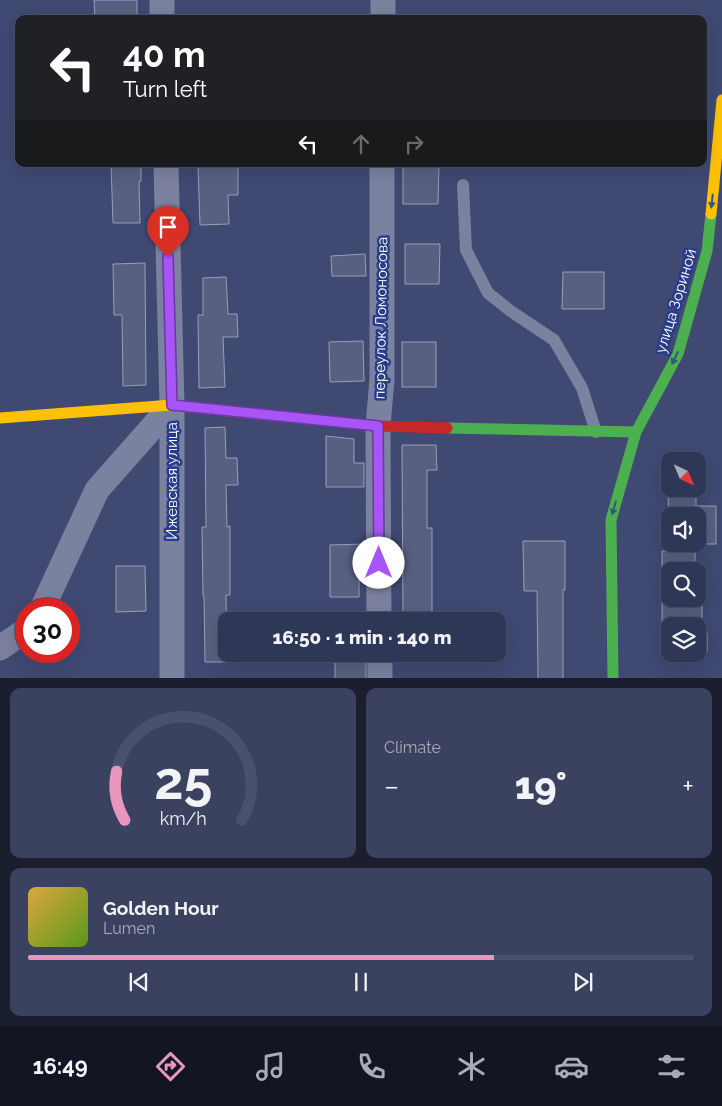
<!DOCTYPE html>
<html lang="en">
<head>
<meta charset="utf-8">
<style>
	body { margin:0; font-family:Raleway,sans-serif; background:#3b4260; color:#f1f3f6; height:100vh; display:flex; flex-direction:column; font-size:19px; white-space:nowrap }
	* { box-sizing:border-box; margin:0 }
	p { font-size:16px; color:#a7acb9 }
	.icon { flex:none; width:28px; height:28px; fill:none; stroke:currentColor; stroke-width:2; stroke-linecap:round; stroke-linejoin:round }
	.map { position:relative; height:678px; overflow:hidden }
	.drawer { display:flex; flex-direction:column; gap:10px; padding:10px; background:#1a1e2f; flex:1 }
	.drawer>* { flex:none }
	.guide { position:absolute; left:15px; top:15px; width:692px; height:152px; border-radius:10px; box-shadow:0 5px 20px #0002,0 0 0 1px #4a516c; background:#202124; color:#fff; overflow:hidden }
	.needle { width:32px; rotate:136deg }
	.fabs { position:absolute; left:661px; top:452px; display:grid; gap:10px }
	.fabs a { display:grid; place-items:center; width:45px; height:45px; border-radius:10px; background:#2f3756; box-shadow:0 5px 20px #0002,0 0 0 1px #4a516c; font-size:25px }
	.speed { position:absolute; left:15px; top:598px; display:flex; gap:10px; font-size:25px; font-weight:700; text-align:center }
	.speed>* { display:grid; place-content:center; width:65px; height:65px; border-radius:50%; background:#2f3756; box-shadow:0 5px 20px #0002,0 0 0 1px #4a516c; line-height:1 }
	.speed .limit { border:8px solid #d22; background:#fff; color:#111 }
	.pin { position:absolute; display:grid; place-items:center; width:42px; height:42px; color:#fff; margin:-51px -21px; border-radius:50% 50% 50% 0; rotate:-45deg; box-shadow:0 0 5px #0007 }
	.pin .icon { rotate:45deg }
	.me { position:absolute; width:55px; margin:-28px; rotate:0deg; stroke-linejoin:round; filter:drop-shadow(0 0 4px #0008) }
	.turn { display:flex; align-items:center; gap:18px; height:105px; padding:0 25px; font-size:22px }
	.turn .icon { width:65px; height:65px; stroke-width:2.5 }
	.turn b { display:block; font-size:35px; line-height:42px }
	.lanes { display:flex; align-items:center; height:48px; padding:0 25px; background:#0003; justify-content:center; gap:25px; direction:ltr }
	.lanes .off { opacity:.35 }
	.big { font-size:38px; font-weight:800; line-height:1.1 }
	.drawer .widget { flex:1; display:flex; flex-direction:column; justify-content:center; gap:8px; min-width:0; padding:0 18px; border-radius:10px; background:#3b4260 }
	.drawer .dial { align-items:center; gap:0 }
	.dial svg { height:130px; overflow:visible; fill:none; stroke:#4a516c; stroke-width:7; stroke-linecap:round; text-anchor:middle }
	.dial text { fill:#f1f3f6; stroke:none }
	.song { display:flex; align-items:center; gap:15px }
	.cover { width:60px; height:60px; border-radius:8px; background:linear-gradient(135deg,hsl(40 70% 55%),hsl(90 70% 35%)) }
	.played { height:5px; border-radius:2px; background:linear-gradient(90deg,#e797bd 70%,#4a516c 70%) }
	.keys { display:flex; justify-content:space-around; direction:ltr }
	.heat { display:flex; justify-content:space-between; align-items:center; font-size:28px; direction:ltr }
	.drawer .tiles { flex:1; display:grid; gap:10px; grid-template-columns:1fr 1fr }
	.widget:last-child { grid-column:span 2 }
	.trip { position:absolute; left:218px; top:612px; width:288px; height:50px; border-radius:10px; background:#2f3756; box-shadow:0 5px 20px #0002,0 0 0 1px #4a516c; font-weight:800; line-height:50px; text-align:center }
	.tabs { display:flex; height:80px; justify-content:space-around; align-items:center; background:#131622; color:#a7acb9 }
	.tabs .icon { width:35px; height:35px }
	.tabs .current { color:#e797bd }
	.tabs b { font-size:22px; color:#f1f3f6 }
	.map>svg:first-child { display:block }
	.building { fill:#586081; stroke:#999fb6; fill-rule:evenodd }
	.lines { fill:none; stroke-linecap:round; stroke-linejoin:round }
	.lane { stroke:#7b829f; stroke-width:12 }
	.street { stroke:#7b829f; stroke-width:25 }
	.fast { stroke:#4caf50; stroke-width:11 }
	.slow { stroke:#ffc107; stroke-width:11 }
	.jam { stroke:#c62828; stroke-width:11 }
	.oneway { fill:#32597a }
	.route-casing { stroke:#6d37a1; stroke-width:12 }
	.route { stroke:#a855f7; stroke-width:9 }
	.labels { text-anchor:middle; stroke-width:5; stroke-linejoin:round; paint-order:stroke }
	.street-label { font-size:15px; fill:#fff; stroke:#293c88 }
</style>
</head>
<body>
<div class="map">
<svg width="722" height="679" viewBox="0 0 722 679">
	<rect width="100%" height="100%" fill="#3f4972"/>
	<g class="building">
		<polygon points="94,0 137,0 137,19 95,19"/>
		<polygon points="111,164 141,164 141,181 139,181 140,223 113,223"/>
		<polygon points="403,164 439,164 438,204 403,204"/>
		<polygon points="238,166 238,195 228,195 229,224 200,225 198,167"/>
		<polygon points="405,244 440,244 439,284 405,284"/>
		<polygon points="365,254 366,276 332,276 331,256"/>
		<polygon points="145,263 146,385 123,386 122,315 114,315 113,264"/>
		<polygon points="563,272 604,272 604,309 562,309"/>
		<polygon points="226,277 228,314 237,314 238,337 223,337 225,387 199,388 198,315 203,315 203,278"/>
		<polygon points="363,341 364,381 330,382 329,342"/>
		<rect x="402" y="342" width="34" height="45"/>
		<polygon points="225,427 226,458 237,458 238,485 226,485 227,527 230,526 230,595 226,595 227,662 205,662 204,596 203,596 202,527 206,527 205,428"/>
		<polygon points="326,436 354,439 354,463 364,463 364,487 326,487"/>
		<polygon points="402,445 436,445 437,470 427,470 427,528 432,528 432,621 403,621"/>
		<path d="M 668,489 L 696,489 L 696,506 L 716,506 L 716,544 L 695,544 L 695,571 L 670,571 L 670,599 L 698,599 L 698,597 L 702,597 L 702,633 L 707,633 L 707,652 L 698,652 L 698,626 L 670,626 L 670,654 L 693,654 L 693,657 L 662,657 L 662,551 L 669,551 ZM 670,516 L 698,516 L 698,544 L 670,544 Z"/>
		<polygon points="523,541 565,541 565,590 563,590 563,679 538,679 537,591 524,591"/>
		<polygon points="364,544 364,570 359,570 359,597 330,597 330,545"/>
		<polygon points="116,566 145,566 146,611 116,612"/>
		<rect x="335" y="654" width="31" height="25"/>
	</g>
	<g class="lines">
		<polyline class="lane" points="463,185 466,250 488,293 512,312 554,340 582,388 596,432"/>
		<g class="street">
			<polyline points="162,0 162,19"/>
			<polyline points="383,19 383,0"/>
			<polyline points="166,164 172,405 172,679"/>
			<polyline points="42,609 97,490 172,405"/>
			<polyline points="379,621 378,426 382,379 382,164"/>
			<polyline points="0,648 26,630"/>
			<polyline points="380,654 380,679"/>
		</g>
		<g class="fast">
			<polyline points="447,428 636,432"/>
			<polyline points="613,679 611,520 636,432 678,354 707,251 711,214"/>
		</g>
		<g class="slow">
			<polyline points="711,214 722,100"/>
			<polyline points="0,418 172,405 269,415"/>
		</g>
		<polyline class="jam" points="269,415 378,426 447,428"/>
	</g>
	<defs><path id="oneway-solid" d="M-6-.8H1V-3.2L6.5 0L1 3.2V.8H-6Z" transform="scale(1.25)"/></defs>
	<g class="oneway">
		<use href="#oneway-solid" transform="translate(712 201) rotate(96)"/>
		<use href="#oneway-solid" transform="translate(675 358) rotate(115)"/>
		<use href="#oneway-solid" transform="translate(614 508) rotate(106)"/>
	</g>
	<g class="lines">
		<g class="route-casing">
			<polyline id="route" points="168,257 172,405 378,426 379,563"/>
		</g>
		<use href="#route" class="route"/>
	</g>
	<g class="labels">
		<g class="street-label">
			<text transform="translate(676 301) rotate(-73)" y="5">улица Зориной</text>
			<text transform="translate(381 318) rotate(-89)" y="5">переулок Ломоносова</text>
			<text transform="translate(172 481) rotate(-90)" y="5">Ижевская улица</text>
		</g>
	</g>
</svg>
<div class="fabs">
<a><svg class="needle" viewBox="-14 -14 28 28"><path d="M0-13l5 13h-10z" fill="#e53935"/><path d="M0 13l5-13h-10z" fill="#a7acb9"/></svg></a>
<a><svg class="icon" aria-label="sound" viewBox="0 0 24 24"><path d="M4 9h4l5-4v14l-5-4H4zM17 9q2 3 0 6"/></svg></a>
<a><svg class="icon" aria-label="search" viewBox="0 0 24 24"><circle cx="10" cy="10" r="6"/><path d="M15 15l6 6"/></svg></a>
<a><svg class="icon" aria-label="layers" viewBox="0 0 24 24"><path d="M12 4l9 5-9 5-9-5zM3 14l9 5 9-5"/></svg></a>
</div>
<div class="speed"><div class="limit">30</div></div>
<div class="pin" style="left:168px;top:257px;background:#d93025"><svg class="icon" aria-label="arrive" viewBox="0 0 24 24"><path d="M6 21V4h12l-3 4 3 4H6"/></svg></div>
<svg class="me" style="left:379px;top:563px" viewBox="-20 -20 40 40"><circle r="19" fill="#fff"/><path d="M0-13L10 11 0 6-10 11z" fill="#a855f7"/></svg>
<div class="trip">16:50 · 1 min · 140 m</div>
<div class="guide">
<div class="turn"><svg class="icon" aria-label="left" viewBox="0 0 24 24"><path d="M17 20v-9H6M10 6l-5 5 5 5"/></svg><div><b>40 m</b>Turn left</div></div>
<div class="lanes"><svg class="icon" aria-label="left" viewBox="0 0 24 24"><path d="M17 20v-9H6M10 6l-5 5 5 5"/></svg><svg class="icon off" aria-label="ahead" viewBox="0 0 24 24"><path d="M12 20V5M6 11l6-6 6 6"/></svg><svg class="icon off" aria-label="right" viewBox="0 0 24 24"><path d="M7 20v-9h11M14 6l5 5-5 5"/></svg></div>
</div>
</div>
<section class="drawer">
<div class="tiles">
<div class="widget dial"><svg viewBox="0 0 100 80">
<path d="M14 69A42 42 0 1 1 86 69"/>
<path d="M14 69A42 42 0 0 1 9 39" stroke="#e797bd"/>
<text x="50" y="56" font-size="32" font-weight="700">25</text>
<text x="50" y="72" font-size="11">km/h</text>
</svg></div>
<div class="widget"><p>Climate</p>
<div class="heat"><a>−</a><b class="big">19°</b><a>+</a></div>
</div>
<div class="widget">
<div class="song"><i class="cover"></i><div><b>Golden Hour</b><p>Lumen</p></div></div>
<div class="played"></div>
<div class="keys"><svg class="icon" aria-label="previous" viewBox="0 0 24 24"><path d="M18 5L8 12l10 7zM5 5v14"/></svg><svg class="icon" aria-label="pause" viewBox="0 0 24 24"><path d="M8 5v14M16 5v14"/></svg><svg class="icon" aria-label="next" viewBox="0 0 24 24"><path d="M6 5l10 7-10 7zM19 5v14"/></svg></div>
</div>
</div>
</section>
<nav class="tabs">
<b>16:49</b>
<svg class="icon current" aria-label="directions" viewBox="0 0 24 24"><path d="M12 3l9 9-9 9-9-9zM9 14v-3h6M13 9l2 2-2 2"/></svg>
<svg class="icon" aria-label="music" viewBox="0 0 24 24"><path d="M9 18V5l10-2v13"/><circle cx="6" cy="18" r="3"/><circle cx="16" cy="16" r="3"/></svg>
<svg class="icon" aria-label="phone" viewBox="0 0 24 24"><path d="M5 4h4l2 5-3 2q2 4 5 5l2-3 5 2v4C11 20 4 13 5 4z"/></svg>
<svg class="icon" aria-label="climate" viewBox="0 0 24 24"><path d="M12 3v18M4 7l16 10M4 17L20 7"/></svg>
<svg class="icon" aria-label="car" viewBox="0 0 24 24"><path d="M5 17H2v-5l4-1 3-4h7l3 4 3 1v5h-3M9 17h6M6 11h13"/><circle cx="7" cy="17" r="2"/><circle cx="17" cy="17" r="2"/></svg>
<svg class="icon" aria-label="filters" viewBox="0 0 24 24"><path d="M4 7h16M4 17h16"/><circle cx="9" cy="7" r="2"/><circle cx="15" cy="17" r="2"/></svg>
</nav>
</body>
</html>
